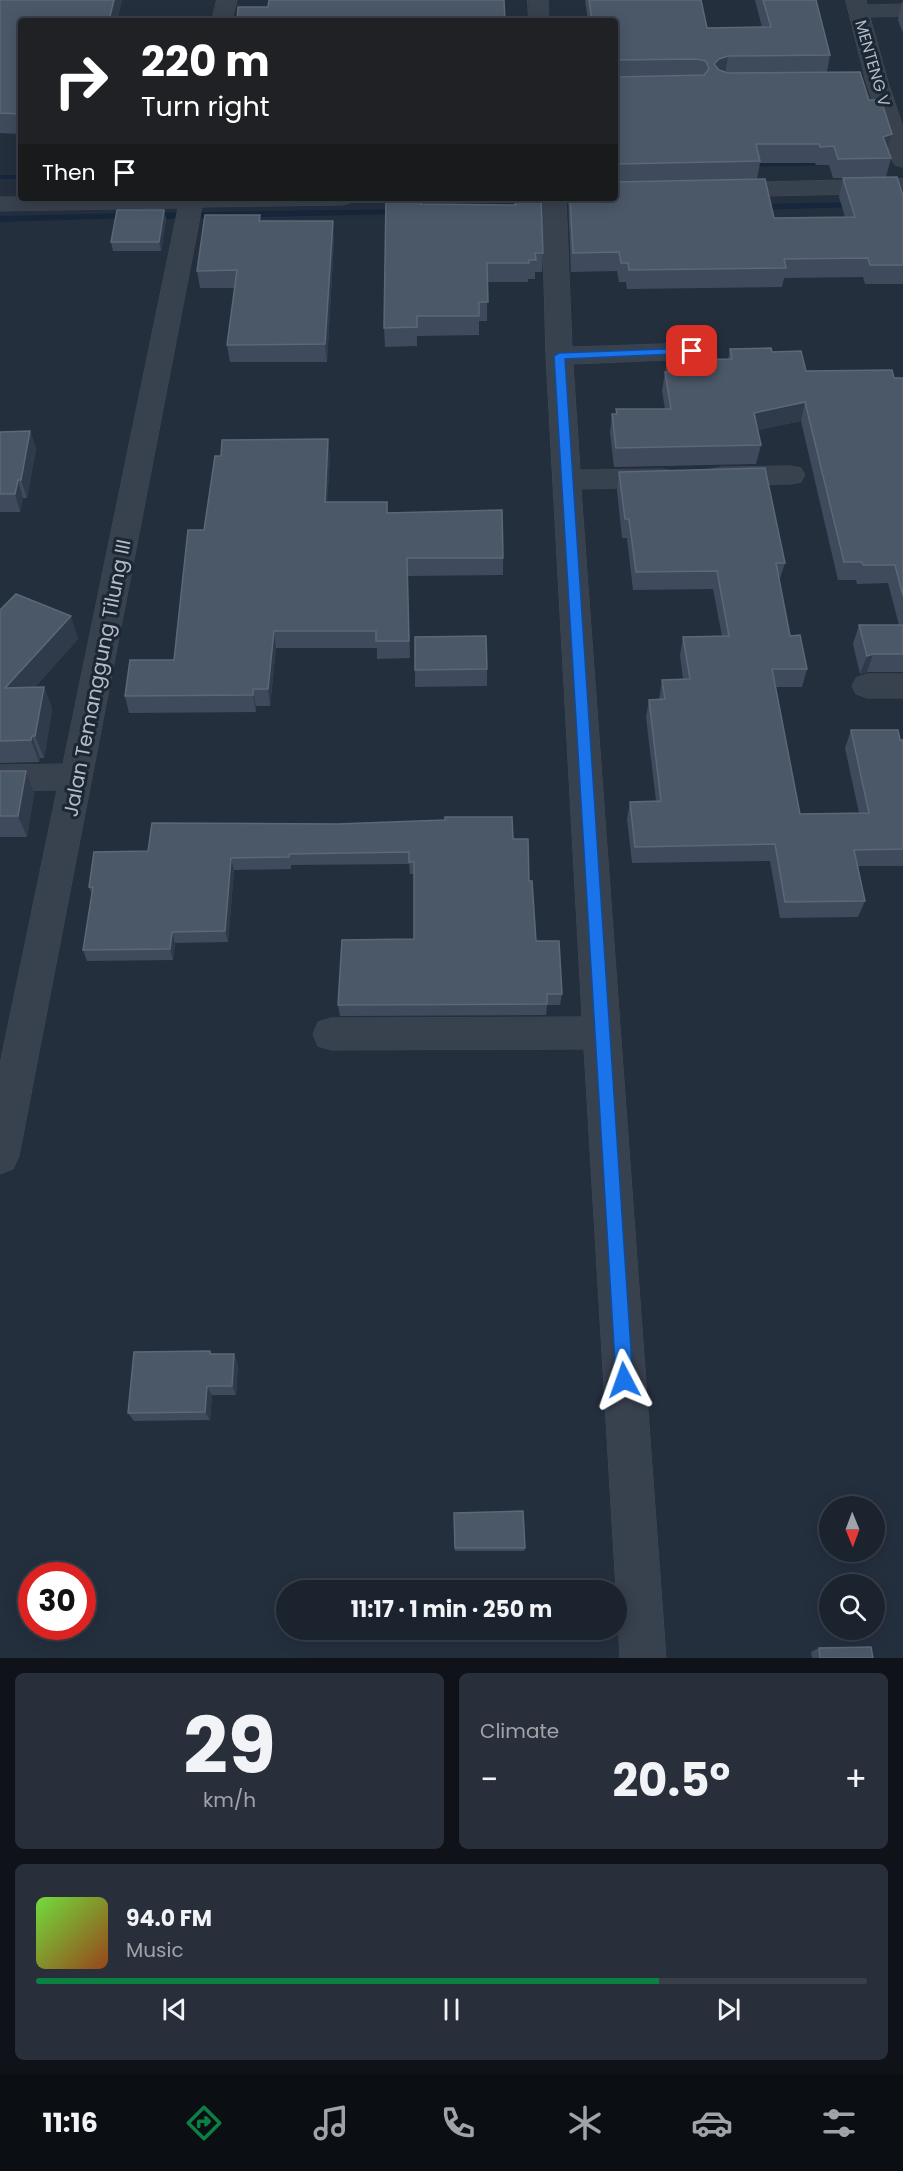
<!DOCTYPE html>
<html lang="en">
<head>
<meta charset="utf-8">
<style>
	body { margin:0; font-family:Poppins,sans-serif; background:#282f3a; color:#f1f3f6; height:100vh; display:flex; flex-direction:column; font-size:22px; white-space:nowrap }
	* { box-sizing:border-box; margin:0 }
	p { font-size:20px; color:#a0a4aa }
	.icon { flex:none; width:33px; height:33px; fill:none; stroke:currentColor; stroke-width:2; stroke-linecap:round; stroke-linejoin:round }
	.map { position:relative; height:1658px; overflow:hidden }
	.drawer { display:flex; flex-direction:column; gap:15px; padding:15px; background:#0f1319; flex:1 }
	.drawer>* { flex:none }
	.banner { position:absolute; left:18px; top:18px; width:600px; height:183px; border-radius:6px; box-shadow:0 3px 15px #0003,0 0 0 2px #39404a; background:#202124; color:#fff; overflow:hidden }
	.needle { width:39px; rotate:179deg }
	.tools { position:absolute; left:819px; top:1496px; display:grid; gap:12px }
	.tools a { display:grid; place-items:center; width:66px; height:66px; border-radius:50%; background:#1b232e; box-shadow:0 3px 15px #0003,0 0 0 2px #39404a; font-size:30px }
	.speed { position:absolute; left:18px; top:1562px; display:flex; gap:12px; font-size:30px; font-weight:700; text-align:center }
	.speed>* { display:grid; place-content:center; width:78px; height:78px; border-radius:50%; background:#1b232e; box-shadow:0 3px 15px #0003,0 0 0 2px #39404a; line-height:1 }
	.speed .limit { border:9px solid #d22; background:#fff; color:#111 }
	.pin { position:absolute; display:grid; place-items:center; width:51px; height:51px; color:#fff; margin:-26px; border-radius:12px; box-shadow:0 3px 9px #0006 }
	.me { position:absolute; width:66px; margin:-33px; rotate:356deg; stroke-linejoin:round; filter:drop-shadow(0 0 4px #0008) }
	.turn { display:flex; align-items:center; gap:21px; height:126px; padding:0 24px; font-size:27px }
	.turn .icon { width:78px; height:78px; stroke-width:2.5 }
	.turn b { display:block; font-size:42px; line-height:51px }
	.then { display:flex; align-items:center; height:57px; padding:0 24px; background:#0003; gap:12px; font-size:22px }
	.big { font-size:45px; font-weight:700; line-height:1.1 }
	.drawer .card { flex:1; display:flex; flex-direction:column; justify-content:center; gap:9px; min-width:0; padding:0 21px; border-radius:9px; background:#282f3a }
	.drawer .dial { align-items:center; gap:0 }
	.dial b { font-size:78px; line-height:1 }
	.song { display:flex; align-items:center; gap:18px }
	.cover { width:72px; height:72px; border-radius:9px; background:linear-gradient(135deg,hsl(100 70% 55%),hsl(20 70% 35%)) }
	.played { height:6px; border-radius:3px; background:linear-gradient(90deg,#0b8043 75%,#39404a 75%) }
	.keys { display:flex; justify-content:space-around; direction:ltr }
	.heat { display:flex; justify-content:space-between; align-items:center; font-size:33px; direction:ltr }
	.drawer .tiles { flex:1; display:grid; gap:15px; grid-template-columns:1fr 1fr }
	.card:last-child { grid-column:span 2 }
	.trip { position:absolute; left:276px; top:1580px; width:351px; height:60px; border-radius:30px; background:#1b232e; box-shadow:0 3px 15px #0003,0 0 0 2px #39404a; font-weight:700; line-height:60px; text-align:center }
	.menu { display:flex; height:96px; justify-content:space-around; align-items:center; background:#0b0e12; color:#a0a4aa }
	.menu .icon { width:42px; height:42px }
	.menu .active { color:#0b8043 }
	.menu b { font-size:27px; color:#f1f3f6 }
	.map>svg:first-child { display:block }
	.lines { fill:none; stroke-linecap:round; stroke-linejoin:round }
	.stream { fill:#17263c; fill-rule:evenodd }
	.minor-casing { stroke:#414a57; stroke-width:1 }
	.minor { fill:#38414e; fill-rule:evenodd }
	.wall { fill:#3f4b5c; fill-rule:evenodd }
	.shaded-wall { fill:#2f3b4b }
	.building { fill:#4b5868; stroke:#5c6777; stroke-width:1.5 }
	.route { fill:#1a73e8; stroke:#114b97; stroke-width:1.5 }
	.labels { text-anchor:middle; stroke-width:6; stroke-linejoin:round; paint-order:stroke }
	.far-street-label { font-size:16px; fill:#b4bcc9; stroke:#1d2633 }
	.street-label { font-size:20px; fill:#b4bcc9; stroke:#1d2633 }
</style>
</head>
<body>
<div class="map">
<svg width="903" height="1658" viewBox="0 0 903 1658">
	<rect width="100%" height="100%" fill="#242f3e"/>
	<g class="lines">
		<g class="stream">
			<polygon points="830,161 834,163 833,165 745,167 741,165 745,163"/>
			<rect x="0" y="175" width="21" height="4"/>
			<polygon points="857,202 860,203 860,207 757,210 753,207 757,204"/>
			<polygon points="401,209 404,210 404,214 151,219 147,216 151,213"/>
			<polygon points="131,213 134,214 134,218 0,222 0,216"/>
		</g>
		<g class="minor-casing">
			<g id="minor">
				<polygon points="217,0 237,0 232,21 212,21"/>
				<polygon points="528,0 548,0 549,21 529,21"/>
				<polygon points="846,0 866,0 867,5 903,4 903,16 870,17 888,82 903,127 903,167 895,165 892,160 866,82"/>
				<polygon points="903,179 903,193 722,197 714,195 711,190 714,185 722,183"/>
				<polygon points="0,197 354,198 350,203 342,205 202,207 19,1156 13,1169 0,1174 0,1064 57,790 0,791 0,765 63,764 178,208 0,211"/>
				<polygon points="542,198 566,198 572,347 692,343 701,345 705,351 701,357 692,359 573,364 580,470 663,469 673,471 677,478 673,485 663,487 581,489 666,1658 620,1658 584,1049 331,1050 318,1046 313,1034 318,1022 331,1018 582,1017 546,356"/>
				<polygon points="791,466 801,468 805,475 801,482 791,484 721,485 711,483 707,476 711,469 721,467"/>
				<polygon points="867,674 903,674 903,698 867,698 856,694 852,686 856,678"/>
			</g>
		</g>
		<use href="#minor" class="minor"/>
	</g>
	<g class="wall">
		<polygon points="0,0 122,0 117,20 21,21 21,150 18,139 20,134 0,133"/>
		<path d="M 585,0 L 701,0 L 707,28 L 762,27 L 755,0 L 816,0 L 830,55 L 827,72 L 869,100 L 892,134 L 888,151 L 891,158 L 886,177 L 903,196 L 903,284 L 865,284 L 863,277 L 784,278 L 782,287 L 627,289 L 626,282 L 619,282 L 617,271 L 571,272 L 568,198 L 615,198 L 615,21 L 588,21 ZM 760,163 L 815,163 L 816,165 L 829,165 L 833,178 L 843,178 L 839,197 L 845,217 L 774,218 L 757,179 Z"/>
		<polygon points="902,2 903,2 903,33 898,20"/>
		<polygon points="386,198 422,198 422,204 514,205 513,198 541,198 543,253 542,272 535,272 535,279 528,279 528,282 487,282 487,321 479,321 479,335 417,336 417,346 385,347 384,328"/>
		<polygon points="164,210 166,219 161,251 113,251 111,242"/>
		<polygon points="260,215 261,221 334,239 327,362 230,362 227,345 235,288 200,288 197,271"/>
		<polygon points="730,349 772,352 806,371 903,378 903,672 867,672 860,674 853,644 859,625 899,625 888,583 857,584 856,580 838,580 801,421 757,430 761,445 756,464 614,467 610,433 612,414 616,414 616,409 665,409 662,391 667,360 728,360"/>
		<polygon points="30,431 36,449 27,498 23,498 20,512 0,512 0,432"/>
		<polygon points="330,457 327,502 387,502 388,513 503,558 503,575 407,576 410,658 377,659 377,648 276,648 270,706 256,706 256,712 129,713 125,696 174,660 204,530"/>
		<polygon points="619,472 785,563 779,581 790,636 807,669 802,687 776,687 800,814 859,813 845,748 851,730 903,740 903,866 858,866 865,901 858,917 780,918 770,861 632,863 627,819 630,802 656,801 646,717 649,700 659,700 662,680 683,679 680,655 683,637 722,636 713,589 633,590 627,538 622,538 617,490"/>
		<polygon points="0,610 78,639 35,687 44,687 52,709 44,758 40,758 39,762 0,763"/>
		<polygon points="415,637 487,669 487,686 415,687"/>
		<polygon points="0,771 34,793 27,837 0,837"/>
		<polygon points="513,839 529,881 536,941 562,994 560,1005 547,1005 546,1015 340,1016 338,1005 414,939 414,874 410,874 409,864 291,865 291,869 234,870 228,942 175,943 173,960 87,961 83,950 92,895 89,887 148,851"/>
		<polygon points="210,1351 212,1354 238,1363 236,1395 212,1395 210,1420 134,1421 128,1413"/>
		<polygon points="454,1513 525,1548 524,1551 455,1551"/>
		<polygon points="819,1648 873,1658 812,1658 811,1652"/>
	</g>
	<g class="shaded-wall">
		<polygon points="114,0 122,0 117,21 109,21"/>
		<polygon points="728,56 725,75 712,83 714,64 719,59"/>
		<polygon points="617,60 615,78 615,62"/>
		<polygon points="892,134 887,153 883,137"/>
		<polygon points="164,210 166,219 161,251 159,242"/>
		<polygon points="333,221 334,239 327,362 325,344"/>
		<polygon points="805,402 801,421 750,432 754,413"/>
		<polygon points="30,431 36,449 27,498 21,480"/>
		<polygon points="328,439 330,457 326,520 325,502"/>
		<polygon points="18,480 23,498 20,512 15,494"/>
		<polygon points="71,616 78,639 14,710 5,688"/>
		<polygon points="274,631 276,648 270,706 268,689"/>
		<polygon points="873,654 867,672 860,674 867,656"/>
		<polygon points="44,687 52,709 44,758 35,736"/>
		<polygon points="253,689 256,706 256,712 253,695"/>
		<polygon points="32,736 40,758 39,762 31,740"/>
		<polygon points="26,771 34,793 27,837 18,816"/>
		<polygon points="231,858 234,870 228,942 225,931"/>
		<polygon points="172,932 175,943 173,960 170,949"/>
		<polygon points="234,1354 238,1363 236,1395 232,1386"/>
		<polygon points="207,1386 212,1395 210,1420 205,1412"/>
	</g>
	<g class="building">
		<polygon points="0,0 114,0 109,20 137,20 137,21 21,21 21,114 0,113"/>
		<polygon points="269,0 504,0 505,21 237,21 238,7 268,7"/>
		<polygon points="589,0 701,0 707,28 771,27 763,0 816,0 830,55 728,56 719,59 714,64 719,70 728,73 860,72 869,100 881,100 892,134 883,137 891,158 838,159 834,146 820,147 819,144 756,144 760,161 617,164 615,174 615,75 617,77 704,75 709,69 706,61 696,59 617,60 615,62 615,21 592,21"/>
		<polygon points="21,130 21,139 18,139"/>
		<polygon points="897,177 903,196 903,265 870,265 868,258 784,259 786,268 629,270 628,263 621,263 619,252 573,253 570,198 615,198 615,182 765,179 774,218 855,217 843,178"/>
		<polygon points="386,198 421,198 421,204 516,205 515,198 541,198 543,253 535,253 536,260 529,260 529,263 487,263 488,302 479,302 479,316 417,316 417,327 384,328"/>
		<polygon points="117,210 164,210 159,242 111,242"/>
		<polygon points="205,215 260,215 259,221 333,221 325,344 227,345 237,270 197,271"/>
		<polygon points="771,348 772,352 801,351 806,371 892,370 894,378 903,378 903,596 895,565 863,565 862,562 844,562 805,402 754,413 761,445 616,448 612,414 617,414 616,409 671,409 665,372 669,372 667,360 732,359 730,349"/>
		<polygon points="30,431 21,480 18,480 15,494 0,494 0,432"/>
		<polygon points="328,439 325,502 387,502 387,513 502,510 503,558 407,558 409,641 376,641 376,631 274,631 268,689 253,689 253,695 125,696 130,660 174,660 188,530 204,530 215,456 221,456 222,440"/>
		<polygon points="765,468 785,563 776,563 790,636 800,635 807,669 772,669 800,814 869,813 851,730 898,730 900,740 903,740 903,849 854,850 865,901 785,902 775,844 635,847 630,802 661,801 649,700 665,699 662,680 690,679 683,637 729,636 717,571 636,572 629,519 625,519 619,472"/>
		<polygon points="16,594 71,616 5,688 44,687 35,736 32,736 31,740 0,741 0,610"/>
		<polygon points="859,625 903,625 903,654 873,654 867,656"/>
		<polygon points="486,636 487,669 415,670 415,637"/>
		<polygon points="0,771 26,771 18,816 0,816"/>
		<polygon points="445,817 512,817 513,839 528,839 529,881 532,881 536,941 559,941 562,994 547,994 547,1004 338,1005 342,940 414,939 414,862 409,862 409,852 289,854 289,857 231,858 225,931 172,932 170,949 83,950 93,887 89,887 94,852 148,851 152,823 337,824 445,820"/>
		<polygon points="210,1351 210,1354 234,1354 232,1386 207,1386 205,1412 128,1413 134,1352"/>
		<polygon points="523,1511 525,1548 455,1548 454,1513"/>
		<polygon points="871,1647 873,1658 820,1658 819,1648"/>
	</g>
	<polygon class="route" points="692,348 698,351 696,353 565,359 633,1380 630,1386 624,1389 618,1386 616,1380 554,356 559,353"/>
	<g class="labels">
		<g class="far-street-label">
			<text transform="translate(873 63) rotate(74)" y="6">MENTENG V</text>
		</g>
		<g class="street-label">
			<text transform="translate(97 678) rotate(-79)" y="7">Jalan Temanggung Tilung III</text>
		</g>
	</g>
</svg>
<div class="tools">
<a><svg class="needle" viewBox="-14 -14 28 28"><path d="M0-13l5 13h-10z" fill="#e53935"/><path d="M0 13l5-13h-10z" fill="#a0a4aa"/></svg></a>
<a><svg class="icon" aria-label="search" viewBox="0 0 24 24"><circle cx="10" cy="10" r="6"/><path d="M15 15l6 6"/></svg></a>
</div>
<div class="speed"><div class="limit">30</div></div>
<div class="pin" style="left:692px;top:351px;background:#d93025"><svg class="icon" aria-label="arrive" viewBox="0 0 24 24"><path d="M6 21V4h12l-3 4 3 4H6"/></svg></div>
<svg class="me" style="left:624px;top:1380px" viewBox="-20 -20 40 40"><path d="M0-17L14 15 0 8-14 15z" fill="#1a73e8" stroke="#fff" stroke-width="4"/></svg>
<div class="trip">11:17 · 1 min · 250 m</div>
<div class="banner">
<div class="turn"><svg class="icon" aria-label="right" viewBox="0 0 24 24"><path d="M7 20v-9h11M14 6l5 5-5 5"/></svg><div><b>220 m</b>Turn right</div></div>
<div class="then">Then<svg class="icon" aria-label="arrive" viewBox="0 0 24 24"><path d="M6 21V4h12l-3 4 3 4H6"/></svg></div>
</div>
</div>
<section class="drawer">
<div class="tiles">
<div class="card dial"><b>29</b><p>km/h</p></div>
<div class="card"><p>Climate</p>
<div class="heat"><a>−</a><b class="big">20.5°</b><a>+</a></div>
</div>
<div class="card">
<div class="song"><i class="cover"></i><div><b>94.0 FM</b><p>Music</p></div></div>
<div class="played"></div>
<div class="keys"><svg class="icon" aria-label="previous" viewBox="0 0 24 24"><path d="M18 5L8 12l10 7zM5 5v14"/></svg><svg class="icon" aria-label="pause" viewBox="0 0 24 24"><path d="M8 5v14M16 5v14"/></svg><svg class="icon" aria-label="next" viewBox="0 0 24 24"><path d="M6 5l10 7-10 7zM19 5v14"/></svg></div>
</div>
</div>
</section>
<nav class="menu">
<b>11:16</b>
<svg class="icon active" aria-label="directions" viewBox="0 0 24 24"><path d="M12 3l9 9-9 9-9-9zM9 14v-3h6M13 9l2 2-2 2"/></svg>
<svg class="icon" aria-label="music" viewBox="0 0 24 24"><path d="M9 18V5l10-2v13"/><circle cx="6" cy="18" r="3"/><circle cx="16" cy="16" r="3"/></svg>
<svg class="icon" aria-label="phone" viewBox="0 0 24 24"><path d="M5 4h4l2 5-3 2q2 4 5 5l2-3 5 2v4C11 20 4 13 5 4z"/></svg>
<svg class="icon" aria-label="climate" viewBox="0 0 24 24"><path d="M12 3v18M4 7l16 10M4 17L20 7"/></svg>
<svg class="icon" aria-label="car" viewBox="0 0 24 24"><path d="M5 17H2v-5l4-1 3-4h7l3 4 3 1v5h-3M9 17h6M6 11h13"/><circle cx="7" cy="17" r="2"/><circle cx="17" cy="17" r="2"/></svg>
<svg class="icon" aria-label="filters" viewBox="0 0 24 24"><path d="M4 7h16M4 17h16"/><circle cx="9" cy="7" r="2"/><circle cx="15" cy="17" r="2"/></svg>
</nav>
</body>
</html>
